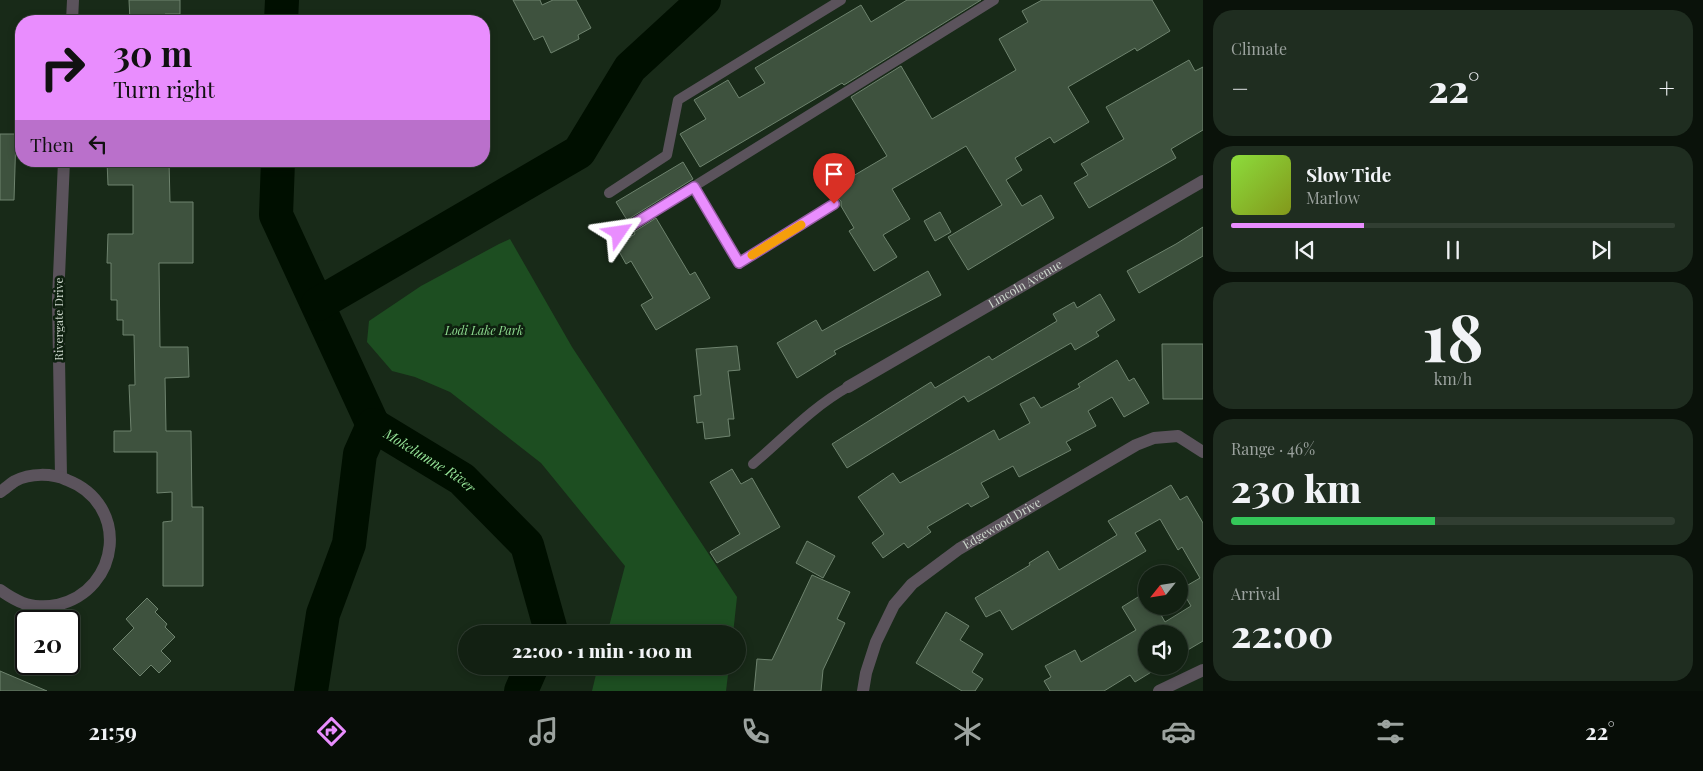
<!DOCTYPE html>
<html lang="en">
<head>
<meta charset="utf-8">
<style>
	body { margin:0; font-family:"Playfair Display",serif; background:#1f2d20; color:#f1f3f6; height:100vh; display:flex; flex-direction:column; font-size:19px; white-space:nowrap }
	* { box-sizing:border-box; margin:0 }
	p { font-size:16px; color:#9ca39f }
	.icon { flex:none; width:28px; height:28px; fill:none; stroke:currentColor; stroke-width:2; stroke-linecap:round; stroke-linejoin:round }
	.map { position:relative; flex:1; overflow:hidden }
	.side { display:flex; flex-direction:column; gap:10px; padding:10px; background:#0a120a; width:500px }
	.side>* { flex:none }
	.hud { position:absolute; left:15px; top:15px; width:475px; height:152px; border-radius:20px; box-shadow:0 2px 8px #0003,0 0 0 1px #313e32; background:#e98dfe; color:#111; overflow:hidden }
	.needle { width:32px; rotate:240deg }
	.fabs { position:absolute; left:1138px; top:565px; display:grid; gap:10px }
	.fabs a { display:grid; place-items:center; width:50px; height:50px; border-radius:50%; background:#122012; box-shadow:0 2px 8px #0003,0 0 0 1px #313e32; font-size:25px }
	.speed { position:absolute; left:15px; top:610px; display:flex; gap:10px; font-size:25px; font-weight:700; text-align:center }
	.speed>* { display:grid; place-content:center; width:65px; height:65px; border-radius:50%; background:#122012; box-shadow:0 2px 8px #0003,0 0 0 1px #313e32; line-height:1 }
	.speed .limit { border:2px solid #111; border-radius:8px; background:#fff; color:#111 }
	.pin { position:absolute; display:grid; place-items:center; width:42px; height:42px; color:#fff; margin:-51px -21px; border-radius:50% 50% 50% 0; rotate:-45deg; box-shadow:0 0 5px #0007 }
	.pin .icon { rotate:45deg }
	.me { position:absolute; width:55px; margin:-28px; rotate:58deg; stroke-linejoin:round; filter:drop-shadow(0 0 4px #0008) }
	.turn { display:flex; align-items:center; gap:18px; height:105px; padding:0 15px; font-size:22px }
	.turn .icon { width:65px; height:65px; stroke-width:2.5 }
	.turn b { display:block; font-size:35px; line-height:42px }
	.then { display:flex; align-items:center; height:48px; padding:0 15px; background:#0003; gap:10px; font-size:19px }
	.big { font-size:38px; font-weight:800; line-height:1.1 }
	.side .widget { flex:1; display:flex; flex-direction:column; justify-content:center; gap:8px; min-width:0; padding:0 18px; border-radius:20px; background:#1f2d20 }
	.side .dial { align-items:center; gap:0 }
	.dial b { font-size:65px; line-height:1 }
	.song { display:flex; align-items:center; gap:15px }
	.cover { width:60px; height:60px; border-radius:8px; background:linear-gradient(135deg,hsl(90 70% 55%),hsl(70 70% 35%)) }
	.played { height:5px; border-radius:2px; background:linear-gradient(90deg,#e98dfe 30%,#313e32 30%) }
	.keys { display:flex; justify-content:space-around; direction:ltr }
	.heat { display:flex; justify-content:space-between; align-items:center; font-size:28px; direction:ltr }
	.charge { height:8px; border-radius:4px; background:linear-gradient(90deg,#34c759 46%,#313e32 0) }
	.trip { position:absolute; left:458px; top:625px; width:288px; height:50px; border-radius:25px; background:#122012; box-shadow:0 2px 8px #0003,0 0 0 1px #313e32; font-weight:800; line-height:50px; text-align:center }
	.dock { display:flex; height:80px; justify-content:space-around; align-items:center; background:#070d07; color:#9ca39f }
	.dock .icon { width:35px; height:35px }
	.dock .on { color:#e98dfe }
	.dock b { font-size:22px; color:#f1f3f6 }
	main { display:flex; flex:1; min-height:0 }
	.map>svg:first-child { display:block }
	.green { fill:#1d4e21 }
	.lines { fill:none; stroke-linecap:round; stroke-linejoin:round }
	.river { stroke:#000f00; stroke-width:34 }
	.building { fill:#3e523e; stroke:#6e836e }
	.service { stroke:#5b535c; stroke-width:10 }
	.minor { stroke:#5b535c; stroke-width:12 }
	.route-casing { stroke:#975ca5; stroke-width:12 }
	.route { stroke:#e98dfe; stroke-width:9 }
	.slow { stroke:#f59e0b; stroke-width:9 }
	.labels { text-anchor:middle; stroke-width:5; stroke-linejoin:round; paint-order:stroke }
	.street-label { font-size:12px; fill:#cdd8cd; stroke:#0e200f }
	.park-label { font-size:12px; font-style:italic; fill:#8dda8f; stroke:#0e200f }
	.water-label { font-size:14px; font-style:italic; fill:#94e296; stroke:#0e200f }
</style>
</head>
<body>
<main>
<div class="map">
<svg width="1203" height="691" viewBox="0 0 1203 691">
	<rect width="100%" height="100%" fill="#182a18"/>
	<g class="green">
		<polygon points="510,239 572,347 737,597 733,634 607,634 625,566 541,463 450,392 415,377 392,371 367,342 369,321 421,286 499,244"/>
		<polygon points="598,666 729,666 726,691 592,691"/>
	</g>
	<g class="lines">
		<g class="river">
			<polyline points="281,21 282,0"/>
			<polyline points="278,161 276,215 373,425"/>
			<polyline points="318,304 579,152 630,68 704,0"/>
			<path id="s1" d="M 311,691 L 323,614 L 349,544 L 360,454 L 373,425 L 462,479 L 527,545 L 550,627 L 547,634"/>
			<polyline points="521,691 532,666"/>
		</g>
	</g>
	<g class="building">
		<polygon points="129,0 180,0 180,14 165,14 165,21 130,21"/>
		<polygon points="513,0 540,0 542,5 553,0 576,0 591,28 578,35 579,39 551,53 543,36 534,40"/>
		<polygon points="907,0 981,0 844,85 842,83 700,167 680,134 706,119 694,100 728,80 739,98 765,83 755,68 861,5 871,22"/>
		<polygon points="1042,0 1152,0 1170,31 1137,51 1135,48 1068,87 1089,122 1054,143 1050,137 1015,158 1022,170 1006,180 1022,206 1041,195 1054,218 968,270 948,237 1002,205 966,146 892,189 910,219 883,235 897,257 874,271 849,231 854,228 841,206 841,201 836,197 831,189 887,156 851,97 901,66 932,119 1016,70 999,39 1028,22 1022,11"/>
		<polygon points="1189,60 1195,71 1203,67 1203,130 1171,149 1176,158 1089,208 1074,183 1088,175 1081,164 1124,139 1106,107"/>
		<polygon points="0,134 16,134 14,200 0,200"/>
		<polygon points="107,161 169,161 170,202 193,202 193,263 159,263 160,347 188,347 189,377 165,378 166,431 191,431 192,507 203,507 203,586 163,586 163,522 172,521 172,492 157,493 157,452 114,452 114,431 131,431 129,385 135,385 134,335 123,335 123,320 117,320 117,300 111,300 111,263 107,263 108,234 133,234 133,185 108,185"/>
		<polygon points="683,162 693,179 627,220 616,202"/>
		<polygon points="940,212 951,232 935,241 924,221"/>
		<polygon points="656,218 690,275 695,272 710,298 656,330 641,305 653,298 631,261 626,264 616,246 635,234 634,232"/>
		<polygon points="1203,227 1203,256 1139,293 1127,271 1176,244"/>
		<polygon points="928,271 941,295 834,351 836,354 797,378 777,343 816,320 822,331"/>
		<polygon points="1100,294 1115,320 1096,332 1099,336 1075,350 1071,343 968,402 964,396 847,468 832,444 931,382 935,388 989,356 992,360 1057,321 1053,314 1074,302 1077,308"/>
		<polygon points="1162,344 1203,344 1203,399 1163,399"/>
		<polygon points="737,346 740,370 728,371 734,419 728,419 730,436 705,439 703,422 697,423 694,396 701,395 696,349"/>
		<polygon points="1117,360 1129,381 1134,378 1149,403 1124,417 1112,397 1088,411 1096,426 1066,442 1071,450 1019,477 1013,466 981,483 989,497 971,507 968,503 927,527 931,532 908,548 904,543 883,558 872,543 884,534 858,497 893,473 900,483 994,430 999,440 1030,423 1020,404 1034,397 1041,408 1080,387 1078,384"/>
		<polygon points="732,469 741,484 752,478 780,527 717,563 710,552 740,534 710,482"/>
		<polygon points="1171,485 1180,500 1187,496 1203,523 1203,641 1186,651 1179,639 1179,634 1146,634 1146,666 1150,666 1153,671 1135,682 1130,675 1104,691 1050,691 1044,681 1051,677 1045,666 1075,650 1081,662 1136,630 1122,607 1146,592 1146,606 1156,606 1165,622 1191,606 1181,589 1200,578 1182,547 1178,550 1160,519 1135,533 1146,551 1012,630 1000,610 986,617 975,598 1030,565 1029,563 1048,551 1059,570 1117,535 1108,521"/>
		<polygon points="807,541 835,556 823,578 796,563"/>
		<polygon points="812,575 850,592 837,619 845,623 823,670 821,691 754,691 757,659 772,660"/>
		<polygon points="147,598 158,609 155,612 167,624 165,627 175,637 161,651 171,661 159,673 151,665 140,676 113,649 134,628 126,619"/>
		<polygon points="946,612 969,626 960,640 983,654 972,672 983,679 975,691 962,691 916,663"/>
		<polygon points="0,671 47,691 0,691"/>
	</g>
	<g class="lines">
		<g class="service">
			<polyline points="694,187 739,263 835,204"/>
			<polyline points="609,193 667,155 678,100 841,0"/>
			<polyline points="619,233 994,0"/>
			<path d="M 753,464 C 785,437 811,408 848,387"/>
		</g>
		<g class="minor">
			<polyline points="72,21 73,0"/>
			<path id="s2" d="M 848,387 L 1203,181"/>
			<polyline points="61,477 58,299 64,161"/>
			<path d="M 0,492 C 5,489 10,484 15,481 C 30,473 52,473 67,480 C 130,504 121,590 57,605 C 47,607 32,607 23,603 C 15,600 7,595 0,590"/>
			<path id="s3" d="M 863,691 L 866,673 L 876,642 L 894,605 L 912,584 L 959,549 L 1136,445 L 1154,438 L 1178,436 L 1203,452"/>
			<polyline points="1159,691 1203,670"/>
		</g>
	</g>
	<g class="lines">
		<g class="route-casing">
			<polyline id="route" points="619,233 694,187 739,263 834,204"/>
		</g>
		<use href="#route" class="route"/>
		<polyline class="slow" points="752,255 801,225"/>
	</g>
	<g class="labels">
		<g class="street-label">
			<text dy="4" stroke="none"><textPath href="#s2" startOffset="205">Lincoln Avenue</textPath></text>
			<text transform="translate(59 319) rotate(-90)" y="4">Rivergate Drive</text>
			<text dy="4" stroke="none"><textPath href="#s3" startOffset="228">Edgewood Drive</textPath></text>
		</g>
		<g class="park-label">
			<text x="484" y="335">Lodi Lake Park</text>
		</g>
		<g class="water-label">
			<text dy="5" stroke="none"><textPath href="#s1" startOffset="342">Mokelumne River</textPath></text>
		</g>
	</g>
</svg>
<div class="fabs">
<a><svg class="needle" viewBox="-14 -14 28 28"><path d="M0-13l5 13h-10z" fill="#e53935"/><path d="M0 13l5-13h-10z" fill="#9ca39f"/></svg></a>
<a><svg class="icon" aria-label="sound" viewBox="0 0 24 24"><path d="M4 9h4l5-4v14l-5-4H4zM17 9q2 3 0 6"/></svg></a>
</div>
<div class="speed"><div class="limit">20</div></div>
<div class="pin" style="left:834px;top:204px;background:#d93025"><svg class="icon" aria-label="arrive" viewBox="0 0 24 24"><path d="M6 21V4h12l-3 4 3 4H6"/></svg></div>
<svg class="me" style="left:619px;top:233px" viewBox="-20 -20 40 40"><path d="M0-17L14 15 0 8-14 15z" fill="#e98dfe" stroke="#fff" stroke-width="4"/></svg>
<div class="trip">22:00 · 1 min · 100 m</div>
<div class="hud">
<div class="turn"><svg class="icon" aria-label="right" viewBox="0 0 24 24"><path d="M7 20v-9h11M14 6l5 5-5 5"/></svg><div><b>30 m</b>Turn right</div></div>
<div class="then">Then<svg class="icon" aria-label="left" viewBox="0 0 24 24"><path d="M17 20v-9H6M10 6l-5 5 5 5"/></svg></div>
</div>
</div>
<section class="side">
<div class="widget"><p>Climate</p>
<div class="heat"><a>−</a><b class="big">22°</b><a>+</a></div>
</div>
<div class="widget">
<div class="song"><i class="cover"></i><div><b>Slow Tide</b><p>Marlow</p></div></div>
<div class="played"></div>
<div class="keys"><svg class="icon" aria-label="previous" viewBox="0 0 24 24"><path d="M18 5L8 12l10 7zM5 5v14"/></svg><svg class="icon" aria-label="pause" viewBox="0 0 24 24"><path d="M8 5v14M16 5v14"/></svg><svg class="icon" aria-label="next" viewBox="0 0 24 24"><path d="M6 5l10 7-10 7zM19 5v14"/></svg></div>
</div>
<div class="widget dial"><b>18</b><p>km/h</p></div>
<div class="widget"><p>Range · 46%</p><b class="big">230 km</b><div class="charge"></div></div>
<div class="widget"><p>Arrival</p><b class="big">22:00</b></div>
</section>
</main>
<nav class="dock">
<b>21:59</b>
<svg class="icon on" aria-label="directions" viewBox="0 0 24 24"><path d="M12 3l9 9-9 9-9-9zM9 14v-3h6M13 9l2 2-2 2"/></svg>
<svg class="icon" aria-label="music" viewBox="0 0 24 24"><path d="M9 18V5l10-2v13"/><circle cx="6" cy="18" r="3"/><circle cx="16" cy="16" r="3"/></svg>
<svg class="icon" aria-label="phone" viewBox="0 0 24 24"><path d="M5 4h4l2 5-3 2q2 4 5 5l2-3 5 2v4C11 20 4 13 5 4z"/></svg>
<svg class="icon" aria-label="climate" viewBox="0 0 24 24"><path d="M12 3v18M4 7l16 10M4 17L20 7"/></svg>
<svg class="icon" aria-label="car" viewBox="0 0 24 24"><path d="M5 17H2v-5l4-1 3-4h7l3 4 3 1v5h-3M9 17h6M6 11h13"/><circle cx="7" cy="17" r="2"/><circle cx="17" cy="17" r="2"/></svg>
<svg class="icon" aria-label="filters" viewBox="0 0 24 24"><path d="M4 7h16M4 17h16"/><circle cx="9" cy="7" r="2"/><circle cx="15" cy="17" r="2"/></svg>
<b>22°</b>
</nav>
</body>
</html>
